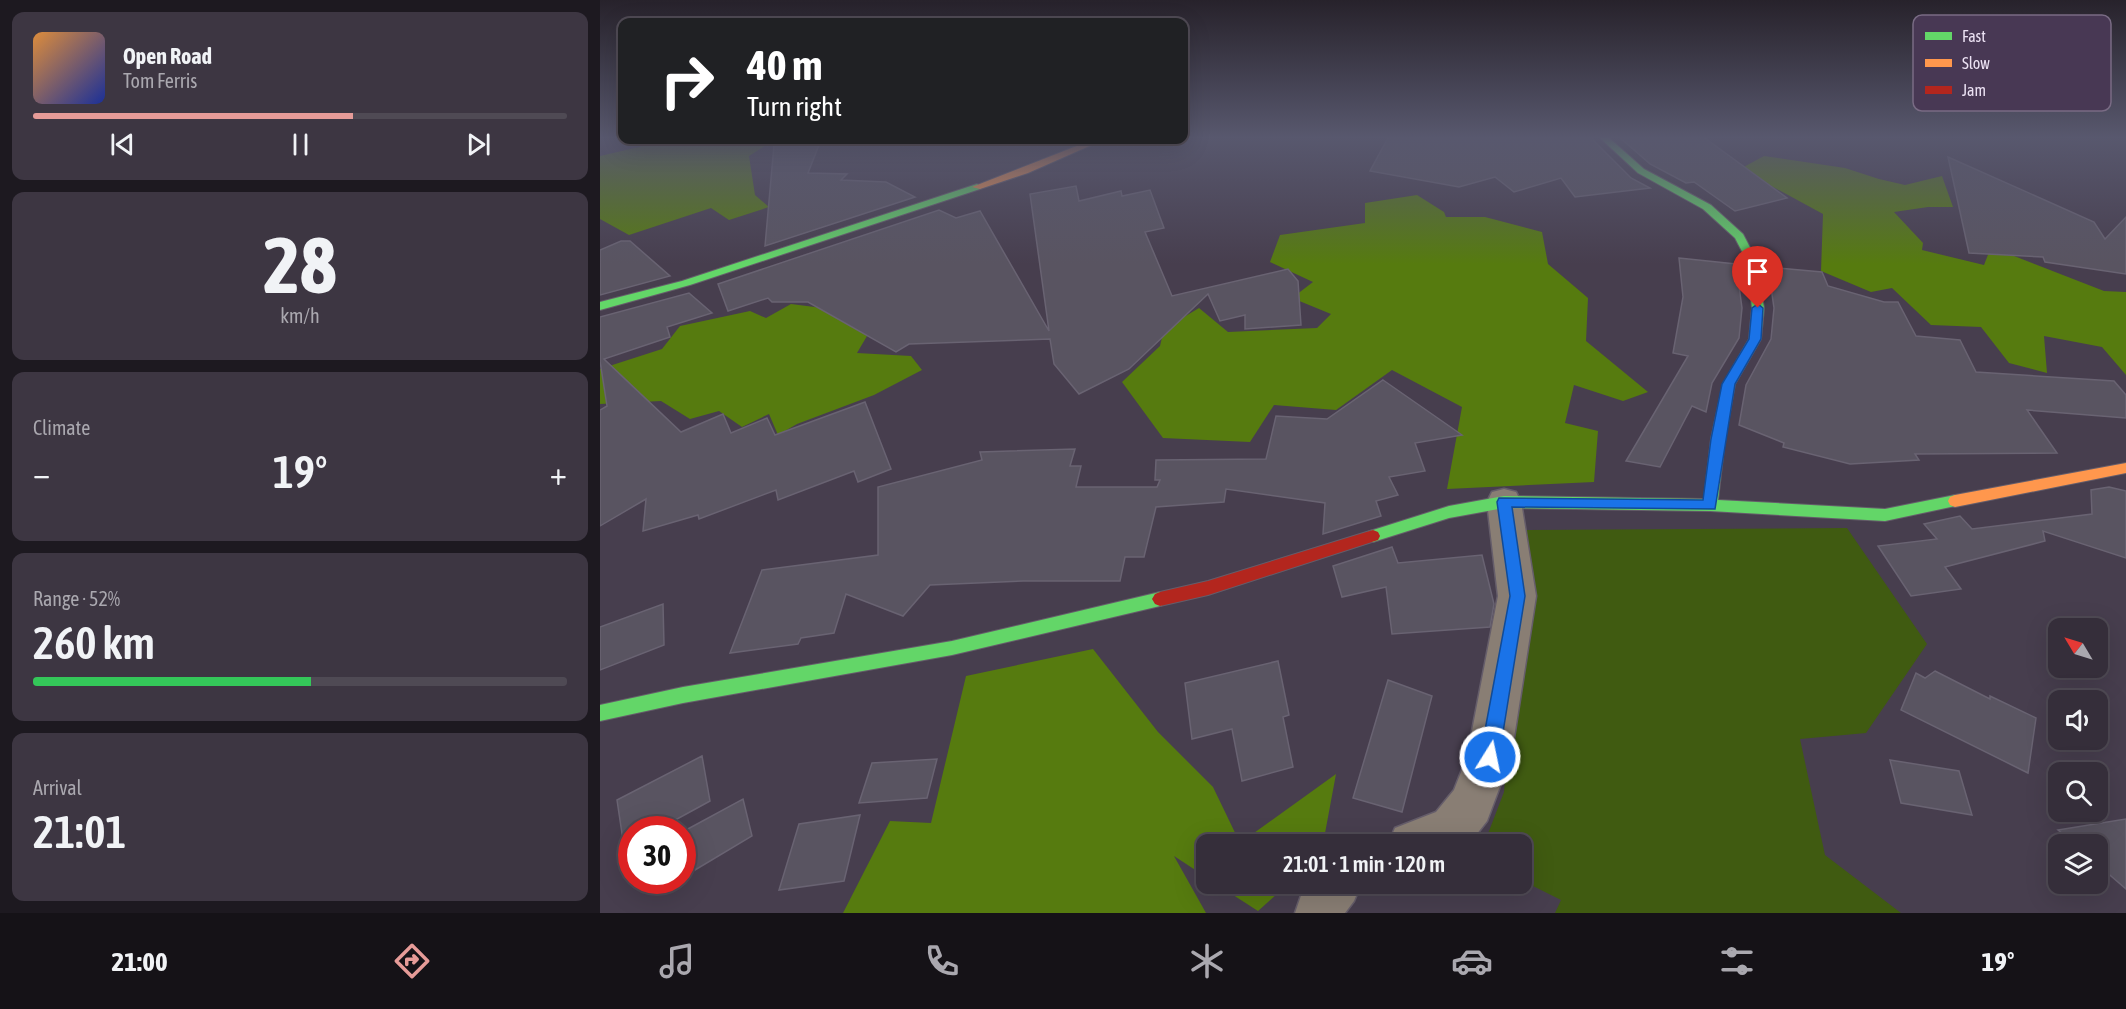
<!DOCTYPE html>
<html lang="en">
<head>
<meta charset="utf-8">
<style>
	body { margin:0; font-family:"Asap Condensed",sans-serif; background:#3d3642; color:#f1f3f6; height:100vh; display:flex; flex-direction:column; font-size:22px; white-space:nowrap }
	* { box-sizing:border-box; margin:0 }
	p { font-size:20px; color:#aaa8af }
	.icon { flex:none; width:33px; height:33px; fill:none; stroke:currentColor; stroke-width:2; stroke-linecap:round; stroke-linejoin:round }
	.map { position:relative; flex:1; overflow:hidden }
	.panel { display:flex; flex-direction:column; gap:12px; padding:12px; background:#1d1920; width:600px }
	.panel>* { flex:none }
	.top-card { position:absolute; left:18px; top:18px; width:570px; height:126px; border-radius:12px; box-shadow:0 6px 24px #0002,0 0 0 2px #4f4a54; background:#202124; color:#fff; overflow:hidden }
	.needle { width:39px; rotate:308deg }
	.fabs { position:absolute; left:1448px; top:618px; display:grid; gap:12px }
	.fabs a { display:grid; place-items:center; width:60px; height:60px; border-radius:12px; background:#352e3a; box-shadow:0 6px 24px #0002,0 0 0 2px #4f4a54; font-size:30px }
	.speed { position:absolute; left:18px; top:816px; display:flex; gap:12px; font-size:30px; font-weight:700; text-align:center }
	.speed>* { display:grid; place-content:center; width:78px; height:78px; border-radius:50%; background:#352e3a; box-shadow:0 6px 24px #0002,0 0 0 2px #4f4a54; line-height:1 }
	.speed .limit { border:9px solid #d22; background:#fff; color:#111 }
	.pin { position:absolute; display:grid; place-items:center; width:51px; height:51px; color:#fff; margin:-62px -26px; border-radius:50% 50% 50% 0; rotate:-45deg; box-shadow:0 0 6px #0007 }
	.pin .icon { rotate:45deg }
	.me { position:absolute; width:66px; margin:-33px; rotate:10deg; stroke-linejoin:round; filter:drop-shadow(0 0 4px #0008) }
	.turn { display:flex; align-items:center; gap:21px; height:126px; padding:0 30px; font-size:27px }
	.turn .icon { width:78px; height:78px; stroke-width:2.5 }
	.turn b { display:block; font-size:42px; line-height:51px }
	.big { font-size:45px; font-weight:600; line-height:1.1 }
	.panel .card { flex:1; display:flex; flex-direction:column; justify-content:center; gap:9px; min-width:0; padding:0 21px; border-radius:12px; background:#3d3642 }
	.panel .dial { align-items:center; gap:0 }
	.dial b { font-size:78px; line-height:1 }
	.song { display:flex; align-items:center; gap:18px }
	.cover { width:72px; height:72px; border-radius:9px; background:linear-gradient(135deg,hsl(30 70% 55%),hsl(230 70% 35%)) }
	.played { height:6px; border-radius:3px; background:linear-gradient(90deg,#e69b98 60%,#4f4a54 60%) }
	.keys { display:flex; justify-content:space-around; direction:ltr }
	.heat { display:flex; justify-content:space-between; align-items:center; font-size:33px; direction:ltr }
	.charge { height:9px; border-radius:4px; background:linear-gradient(90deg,#34c759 52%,#4f4a54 0) }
	.trip { position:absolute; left:596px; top:834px; width:336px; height:60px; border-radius:12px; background:#352e3a; box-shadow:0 6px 24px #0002,0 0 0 2px #4f4a54; font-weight:600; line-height:60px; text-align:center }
	.tabs { display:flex; height:96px; justify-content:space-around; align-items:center; background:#151217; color:#aaa8af }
	.tabs .icon { width:42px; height:42px }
	.tabs .selected { color:#e69b98 }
	.tabs b { font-size:27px; color:#f1f3f6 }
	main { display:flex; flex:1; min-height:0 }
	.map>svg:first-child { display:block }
	.green { fill:#405b11 }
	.forest { fill:#567b0f }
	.building { fill:#595461; stroke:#696372; stroke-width:1.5 }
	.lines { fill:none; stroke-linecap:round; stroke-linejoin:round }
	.street-casing { stroke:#655d6a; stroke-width:3 }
	.fast-casing { stroke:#655d6a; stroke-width:2 }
	.slow-casing { stroke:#655d6a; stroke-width:2 }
	.jam-casing { stroke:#655d6a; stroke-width:2 }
	.street { fill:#897e74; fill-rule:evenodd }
	.fast { fill:#63d668; fill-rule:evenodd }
	.slow { fill:#ff974d; fill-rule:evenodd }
	.jam { fill:#b3261e; fill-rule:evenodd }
	.route { fill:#1a73e8; stroke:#114b97; stroke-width:1.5 }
	.key { fill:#483854; stroke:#796b84; stroke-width:1.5 }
	.key-label { font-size:16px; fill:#ece2f4 }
</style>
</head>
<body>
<main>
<section class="panel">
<div class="card">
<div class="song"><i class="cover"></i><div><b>Open Road</b><p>Tom Ferris</p></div></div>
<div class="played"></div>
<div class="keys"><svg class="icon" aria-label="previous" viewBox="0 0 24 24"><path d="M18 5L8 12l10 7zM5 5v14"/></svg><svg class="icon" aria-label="pause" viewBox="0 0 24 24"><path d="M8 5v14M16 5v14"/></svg><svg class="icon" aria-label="next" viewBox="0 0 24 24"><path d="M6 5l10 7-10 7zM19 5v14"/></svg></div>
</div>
<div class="card dial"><b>28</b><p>km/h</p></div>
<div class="card"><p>Climate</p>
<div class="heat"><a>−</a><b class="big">19°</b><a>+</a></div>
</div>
<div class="card"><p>Range · 52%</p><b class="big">260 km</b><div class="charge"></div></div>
<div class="card"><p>Arrival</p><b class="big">21:01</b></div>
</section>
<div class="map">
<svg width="1526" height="913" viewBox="0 0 1526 913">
	<rect width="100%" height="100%" fill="#473e4e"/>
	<polygon class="green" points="1247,528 1327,644 1266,733 1200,739 1225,855 1301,913 955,913 961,900 921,880 921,844 884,844 904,792 927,530"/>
	<g class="forest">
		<polygon points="69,140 174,140 149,156 155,195 169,207 129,220 111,208 29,235 0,219 0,156"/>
		<polygon points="1164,156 1245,168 1279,179 1305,185 1342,176 1353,207 1328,207 1294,212 1323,243 1322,250 1384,265 1391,247 1504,291 1526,292 1526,375 1502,347 1444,336 1447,373 1409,363 1381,327 1331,325 1292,288 1271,292 1221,271 1223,214 1140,169"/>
		<polygon points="817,195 844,212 846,217 885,217 942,232 948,264 988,298 986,341 1048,392 1023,401 974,385 965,423 998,431 994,482 847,489 862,407 792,370 736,410 674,405 650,442 563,438 522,382 560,346 564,329 599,308 628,332 717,328 731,314 692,298 713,282 670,262 680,235 765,223 765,203"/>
		<polygon points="191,304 230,309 267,336 257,353 311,356 322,370 274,395 197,424 178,435 169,414 142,427 119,411 90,419 61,401 0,404 0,369 62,349 80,326 150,311 166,318"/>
		<polygon points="493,649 558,732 613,787 640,843 736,774 723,844 606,844 606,877 574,856 606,913 243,913 290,821 331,823 366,676"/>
		<polygon points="616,884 688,884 658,911"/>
	</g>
	<g class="building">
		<polygon points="789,136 989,136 1031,178 1050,188 975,197 961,178 914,192 895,177 859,187 770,171"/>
		<polygon points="1018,136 1102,136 1187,198 1135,211 1094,182 1086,183 1050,164"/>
		<polygon points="221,140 208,173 247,174 241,180 286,182 315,197 165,246 174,145"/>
		<polygon points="1348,157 1494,222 1505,239 1526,217 1526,274 1445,262 1443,257 1369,253"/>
		<polygon points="476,186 479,201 521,191 522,196 550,190 564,228 545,232 572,296 688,269 698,281 701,325 645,329 645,315 620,321 608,294 529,369 479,394 454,364 450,339 309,344 296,352 208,302 172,302 168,298 128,311 118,284 339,210 356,218 380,211 449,331 430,194"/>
		<polygon points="21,241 30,241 70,276 0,295 0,250"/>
		<polygon points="1079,258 1136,264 1142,308 1139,338 1112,383 1106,412 1092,406 1060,467 1026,461 1088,356 1073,353 1083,297"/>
		<polygon points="1168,267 1222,272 1228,286 1284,302 1298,302 1316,336 1360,340 1376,372 1514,381 1526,395 1526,418 1427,410 1457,453 1315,454 1319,460 1250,464 1183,447 1184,443 1139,425 1146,385 1171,339 1174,308"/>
		<polygon points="89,293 112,313 67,327 70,337 4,359 81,432 123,414 131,433 167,418 175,435 265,402 291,469 258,482 254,471 178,500 176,490 99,519 98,515 43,531 46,499 0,526 0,410 7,406 0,361 0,317"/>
		<polygon points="783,380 862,435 815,443 825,471 789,477 798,495 776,501 781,516 723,534 725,503 626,489 624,502 556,507 544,557 525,557 520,581 423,581 330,585 303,616 246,594 234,633 201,638 198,644 130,653 162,570 278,555 278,487 382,460 380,452 475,449 470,466 481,466 476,487 557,487 560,480 555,480 556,460 666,459 676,416 727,419"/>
		<polygon points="1509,487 1526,491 1526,558 1443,531 1445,541 1345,567 1361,589 1311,596 1278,546 1337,539 1324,524 1360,516 1372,529 1492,514 1491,490"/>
		<polygon points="792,547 798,563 882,555 894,604 890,627 792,634 786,587 742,597 733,566"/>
		<polygon points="63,604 64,645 0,670 0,627"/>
		<polygon points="678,661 689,715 683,717 693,767 642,781 632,729 592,739 585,683"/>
		<polygon points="1335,671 1390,699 1390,696 1436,718 1428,773 1301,710 1316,673 1325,678"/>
		<polygon points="788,680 832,696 802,812 753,798"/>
		<polygon points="102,756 110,801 57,830 32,830 32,843 24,847 17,800"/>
		<polygon points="337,759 327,798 259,803 272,763"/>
		<polygon points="1290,760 1359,771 1372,815 1301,803"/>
		<polygon points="143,799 152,836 95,870 86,830"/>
		<polygon points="260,815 244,881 179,890 199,824"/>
		<polygon points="1526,819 1526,889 1497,864 1497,844 1475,844 1458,830"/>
	</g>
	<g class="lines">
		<g class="street-casing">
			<g id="street">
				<polygon points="904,489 916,492 921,502 936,596 911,757 887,821 869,844 788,844 795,828 836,812 854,790 867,757 898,596 887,502 892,492"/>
				<polygon points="705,884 761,884 754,901 745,913 695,913"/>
			</g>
		</g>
		<g class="fast-casing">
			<g id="fast">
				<polygon points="998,136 1007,136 1044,169 1111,205 1143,234 1156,259 1164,308 1161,339 1135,384 1125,439 1118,500 1285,509 1355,495 1360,497 1362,501 1360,505 1285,521 1110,511 904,508 849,518 773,542 768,540 766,536 768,532 773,530 849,506 904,496 1104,499 1111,439 1123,384 1149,339 1152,308 1146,259 1135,238 1103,209 1038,173"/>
				<polygon points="377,184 382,187 380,189 90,285 0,310 0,302 82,281"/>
				<polygon points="560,592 565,594 568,599 565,604 560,606 352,655 83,703 0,721 0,705 83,687 352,641"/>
			</g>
		</g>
		<g class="slow-casing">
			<g id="slow">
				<polygon points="492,140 503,140 428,173 380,189 372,187"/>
				<polygon points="1526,463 1526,473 1355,507 1350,505 1348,501 1350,497 1355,495"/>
			</g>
		</g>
		<g class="jam-casing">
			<polygon id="jam" points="773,530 778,532 780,536 778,540 608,595 560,606 555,604 552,599 555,594 560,592 608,581"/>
		</g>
		<use href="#street" class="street"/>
		<use href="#fast" class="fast"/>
		<use href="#slow" class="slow"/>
		<use href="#jam" class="jam"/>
	</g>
	<linearGradient id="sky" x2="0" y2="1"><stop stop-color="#27222b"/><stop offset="0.52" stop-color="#58586e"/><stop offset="1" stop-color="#58586e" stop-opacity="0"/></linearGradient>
	<rect width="1526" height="264" fill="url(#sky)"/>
	<polygon class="route" points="1158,304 1163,308 1161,339 1135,384 1115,509 912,507 925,596 899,757 896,763 890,766 883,763 880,757 910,596 897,502 899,498 1103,500 1111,439 1122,384 1149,339 1152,308"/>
	<rect x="1313" y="15" width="198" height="96" rx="9" class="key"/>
	<rect x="1325" y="32" width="27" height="8" fill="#63d668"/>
	<rect x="1325" y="59" width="27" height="8" fill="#ff974d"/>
	<rect x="1325" y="86" width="27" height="8" fill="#b3261e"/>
	<g class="key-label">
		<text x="1362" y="42">Fast</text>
		<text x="1362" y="69">Slow</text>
		<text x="1362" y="96">Jam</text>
	</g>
</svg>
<div class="fabs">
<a><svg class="needle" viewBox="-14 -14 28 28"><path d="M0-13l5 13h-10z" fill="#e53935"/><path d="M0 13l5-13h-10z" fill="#aaa8af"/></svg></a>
<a><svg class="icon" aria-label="sound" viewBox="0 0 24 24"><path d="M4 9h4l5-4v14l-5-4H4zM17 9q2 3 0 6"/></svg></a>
<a><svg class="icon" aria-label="search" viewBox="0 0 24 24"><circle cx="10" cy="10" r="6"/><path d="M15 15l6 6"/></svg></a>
<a><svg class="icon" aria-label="layers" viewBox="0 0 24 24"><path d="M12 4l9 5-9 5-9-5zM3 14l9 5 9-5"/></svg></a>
</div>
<div class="speed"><div class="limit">30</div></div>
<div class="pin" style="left:1158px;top:308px;background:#d93025"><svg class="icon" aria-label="arrive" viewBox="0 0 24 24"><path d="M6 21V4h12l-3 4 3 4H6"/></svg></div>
<svg class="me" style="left:890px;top:757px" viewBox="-20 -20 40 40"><circle r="17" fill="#1a73e8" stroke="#fff" stroke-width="3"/><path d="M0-11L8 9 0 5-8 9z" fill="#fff"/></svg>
<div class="trip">21:01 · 1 min · 120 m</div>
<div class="top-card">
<div class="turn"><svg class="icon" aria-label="right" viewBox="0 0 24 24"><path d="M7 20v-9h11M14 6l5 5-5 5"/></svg><div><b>40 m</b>Turn right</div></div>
</div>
</div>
</main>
<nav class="tabs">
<b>21:00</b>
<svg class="icon selected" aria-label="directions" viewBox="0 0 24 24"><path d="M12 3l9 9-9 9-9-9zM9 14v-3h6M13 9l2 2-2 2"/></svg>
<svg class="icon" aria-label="music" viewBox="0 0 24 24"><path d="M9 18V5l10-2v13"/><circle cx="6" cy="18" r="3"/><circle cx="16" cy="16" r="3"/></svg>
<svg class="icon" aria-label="phone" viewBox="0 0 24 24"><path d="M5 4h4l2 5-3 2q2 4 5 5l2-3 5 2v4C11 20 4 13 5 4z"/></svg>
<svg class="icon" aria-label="climate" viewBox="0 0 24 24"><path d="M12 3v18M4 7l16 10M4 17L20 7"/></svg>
<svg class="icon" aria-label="car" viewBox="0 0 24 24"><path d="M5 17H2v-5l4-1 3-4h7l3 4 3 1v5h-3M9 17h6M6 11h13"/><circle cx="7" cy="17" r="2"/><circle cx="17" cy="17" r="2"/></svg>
<svg class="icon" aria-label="filters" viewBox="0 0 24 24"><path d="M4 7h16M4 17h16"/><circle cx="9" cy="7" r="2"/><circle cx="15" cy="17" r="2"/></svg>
<b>19°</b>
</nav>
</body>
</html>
